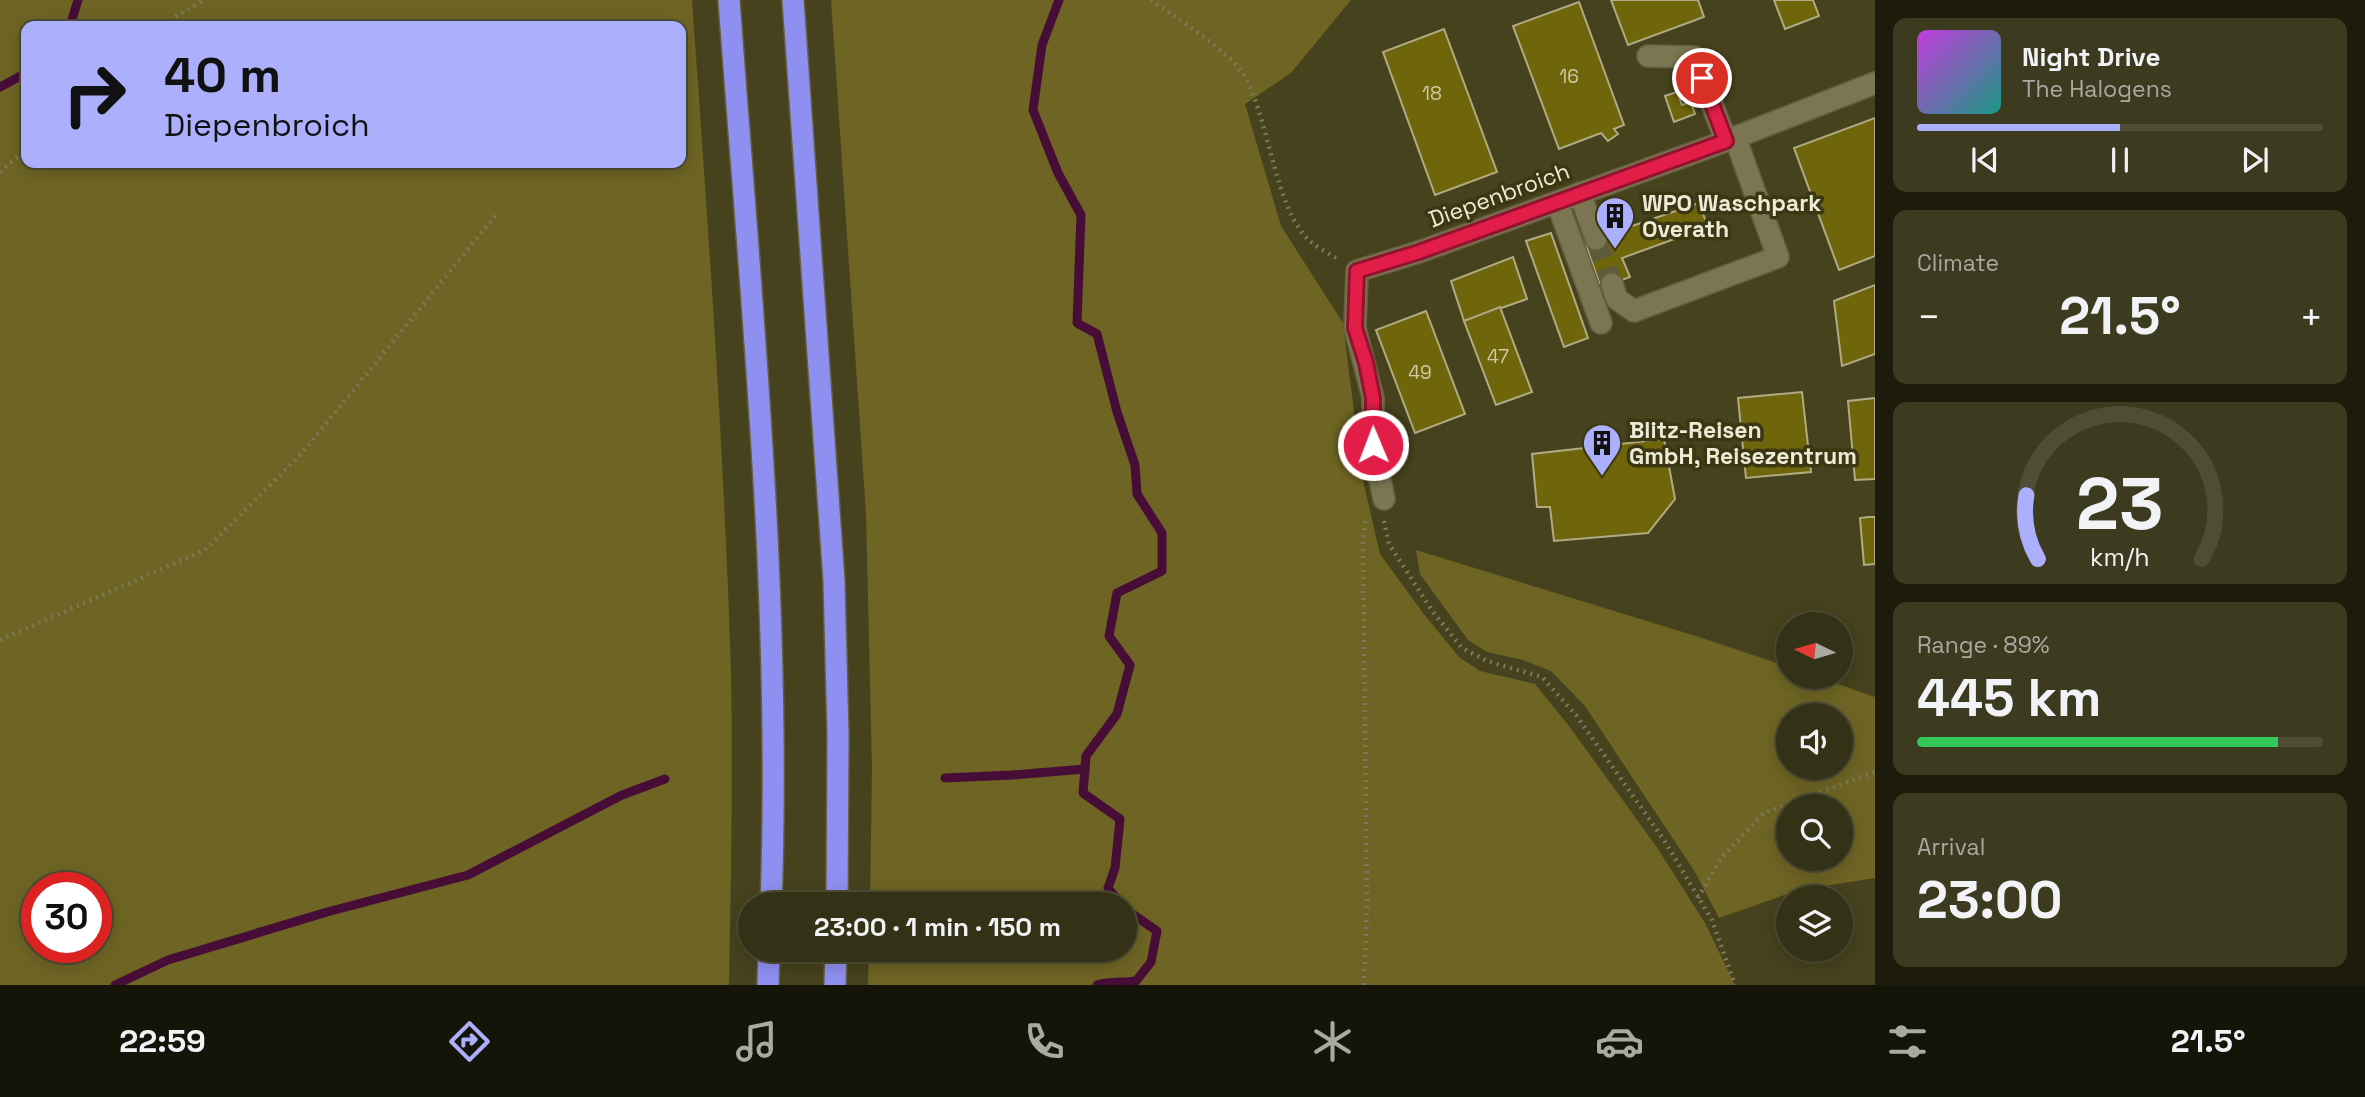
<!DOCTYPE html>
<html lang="en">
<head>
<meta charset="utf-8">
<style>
	body { margin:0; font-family:"Space Grotesk",sans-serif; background:#3c3a1f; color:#f1f3f6; height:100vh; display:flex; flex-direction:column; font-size:26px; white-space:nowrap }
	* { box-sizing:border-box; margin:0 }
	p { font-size:23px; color:#a9aaa1 }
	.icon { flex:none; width:38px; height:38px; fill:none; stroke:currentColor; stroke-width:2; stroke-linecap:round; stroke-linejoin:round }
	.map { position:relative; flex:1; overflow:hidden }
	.details { display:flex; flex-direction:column; gap:18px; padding:18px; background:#1d1c0c; width:490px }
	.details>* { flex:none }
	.banner { position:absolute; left:21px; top:21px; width:665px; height:147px; border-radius:14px; box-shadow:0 4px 18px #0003,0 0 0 2px #4e4d35; background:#acaffb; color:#111; overflow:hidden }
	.needle { width:46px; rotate:275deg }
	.fabs { position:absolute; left:1776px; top:612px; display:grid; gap:14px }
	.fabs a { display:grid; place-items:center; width:77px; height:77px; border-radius:50%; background:#343216; box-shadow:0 4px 18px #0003,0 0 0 2px #4e4d35; font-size:35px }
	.speed { position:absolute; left:21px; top:872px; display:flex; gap:14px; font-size:35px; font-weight:700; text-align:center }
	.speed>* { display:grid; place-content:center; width:91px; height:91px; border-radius:50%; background:#343216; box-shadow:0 4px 18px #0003,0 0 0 2px #4e4d35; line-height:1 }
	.speed .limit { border:10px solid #d22; background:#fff; color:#111 }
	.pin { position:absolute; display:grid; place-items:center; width:60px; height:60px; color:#fff; margin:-30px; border:4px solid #fff; border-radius:50%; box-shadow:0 2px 7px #0007 }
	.me { position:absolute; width:77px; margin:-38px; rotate:359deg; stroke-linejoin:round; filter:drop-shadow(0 0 5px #0008) }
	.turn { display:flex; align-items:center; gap:24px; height:147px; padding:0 28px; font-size:32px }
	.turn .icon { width:91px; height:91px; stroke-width:2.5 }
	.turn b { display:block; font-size:49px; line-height:60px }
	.big { font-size:52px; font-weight:600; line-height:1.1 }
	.details .tile { flex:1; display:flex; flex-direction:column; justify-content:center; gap:10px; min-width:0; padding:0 24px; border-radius:14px; background:#3c3a1f }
	.details .dial { align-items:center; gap:0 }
	.dial svg { height:182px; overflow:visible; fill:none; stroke:#4e4d35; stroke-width:7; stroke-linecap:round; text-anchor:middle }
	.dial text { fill:#f1f3f6; stroke:none }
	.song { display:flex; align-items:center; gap:21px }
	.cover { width:84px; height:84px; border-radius:10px; background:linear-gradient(135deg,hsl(290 70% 55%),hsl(170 70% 35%)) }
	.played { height:7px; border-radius:4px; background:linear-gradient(90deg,#acaffb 50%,#4e4d35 50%) }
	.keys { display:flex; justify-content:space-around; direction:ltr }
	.heat { display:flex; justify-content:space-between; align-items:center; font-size:38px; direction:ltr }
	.charge { height:10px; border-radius:5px; background:linear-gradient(90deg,#34c759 89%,#4e4d35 0) }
	.trip { position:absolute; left:738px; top:892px; width:399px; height:70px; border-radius:35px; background:#343216; box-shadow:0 4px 18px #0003,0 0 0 2px #4e4d35; font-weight:600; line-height:70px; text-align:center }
	.menu { display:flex; height:112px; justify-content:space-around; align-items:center; background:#151409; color:#a9aaa1 }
	.menu .icon { width:49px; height:49px }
	.menu .on { color:#acaffb }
	.menu b { font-size:32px; color:#f1f3f6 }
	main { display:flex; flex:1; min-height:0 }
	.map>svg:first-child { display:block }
	.green { fill:#6e6524; fill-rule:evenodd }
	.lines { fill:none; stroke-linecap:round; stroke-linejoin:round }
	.stream { stroke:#480d37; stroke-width:9 }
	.building { fill:#6f650b; stroke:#b0ab84; stroke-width:2 }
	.minor-tunnel { stroke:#5f5b3a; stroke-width:21; stroke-dasharray:21 10; stroke-linecap:butt }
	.minor-casing { stroke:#635f3e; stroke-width:24 }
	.highway-casing { stroke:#635f3e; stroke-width:24 }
	.path { stroke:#7d795b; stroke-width:4.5; stroke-dasharray:2 5; stroke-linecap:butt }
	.minor { stroke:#7b7651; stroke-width:21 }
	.highway { stroke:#8f8ff1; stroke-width:21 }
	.route-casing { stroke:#92132f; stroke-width:18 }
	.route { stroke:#e11d48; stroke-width:12 }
	.labels { text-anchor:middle; stroke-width:7; stroke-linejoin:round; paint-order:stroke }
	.number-label { font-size:19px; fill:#cecaa4 }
	.street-label { font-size:23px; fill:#edebd7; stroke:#3c3713 }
	.poi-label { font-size:23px; font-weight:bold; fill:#edebd7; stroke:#3c3713; text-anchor:start }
</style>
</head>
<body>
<main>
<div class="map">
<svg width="1875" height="985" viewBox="0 0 1875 985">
	<rect width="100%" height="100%" fill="#46421e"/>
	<g class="green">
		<path d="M 0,0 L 692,0 C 708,224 724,448 731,672 C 733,776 731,881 729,985 L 0,985 ZM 26,26 L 681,26 L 681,163 L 26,163 ZM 37,887 L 96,887 L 96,947 L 37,947 Z"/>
		<polygon points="831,0 1351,0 1291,73 1245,104 1281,226 1343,323 1362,476 1380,554 1423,613 1459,657 1480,671 1535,684 1569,726 1656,846 1705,923 1735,985 868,985 869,950 1125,950 1125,905 870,905 872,768 866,514"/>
		<path d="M 1416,550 L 1699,637 L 1788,667 L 1788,677 L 1818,677 L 1875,697 L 1875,878 L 1799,890 L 1719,918 L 1695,872 L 1585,706 L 1551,671 L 1523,660 L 1487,652 L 1468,640 L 1420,574 ZM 1788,716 L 1841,716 L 1841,768 L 1788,768 ZM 1788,807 L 1841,807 L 1841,859 L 1788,859 Z"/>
	</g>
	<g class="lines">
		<g class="stream">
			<polyline points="1059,0 1042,45 1033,110 1058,173 1081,215 1077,323 1097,334 1117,412 1135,465 1137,494 1162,533 1162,571 1117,593 1109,636 1130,665 1117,714 1086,756 1083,793 1120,819 1115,868 1108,888 1122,905"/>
			<polyline points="70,26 78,0"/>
			<polyline points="0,87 26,73"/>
			<polyline points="945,778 1012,775 1085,769"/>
			<polyline points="115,985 168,960 327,912 468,875 622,795 665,779"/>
			<path d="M 1097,985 C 1110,981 1123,983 1136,981 L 1151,962 L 1157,931 L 1125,909"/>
		</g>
	</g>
	<g class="building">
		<polygon points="1611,0 1698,0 1704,17 1628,45"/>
		<polygon points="1774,0 1813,0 1819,16 1785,29"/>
		<polygon points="1579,2 1624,125 1614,129 1618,134 1608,141 1601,133 1559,149 1513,26"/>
		<polygon points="1444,29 1497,172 1435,195 1383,52"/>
		<polygon points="1677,92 1682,105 1691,102 1695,114 1674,122 1665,96"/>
		<polygon points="1875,118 1875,256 1839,270 1794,148"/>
		<polygon points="1699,203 1708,227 1622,258 1630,277 1601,288 1585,242"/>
		<polygon points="1551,233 1588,338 1564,347 1526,241"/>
		<polygon points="1513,257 1527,299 1464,321 1451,281"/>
		<polygon points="1875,285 1875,354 1842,366 1834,301"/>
		<polygon points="1500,307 1532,392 1496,405 1464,321"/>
		<polygon points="1426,311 1465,414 1415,433 1376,330"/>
		<polygon points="1802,392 1811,472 1746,478 1738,398"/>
		<polygon points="1875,398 1875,479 1855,480 1848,401"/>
		<polygon points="1664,439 1675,499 1648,533 1554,541 1550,507 1537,507 1532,454"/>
		<polygon points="1868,517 1875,517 1875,564 1864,565 1860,518"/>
	</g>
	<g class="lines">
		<polyline class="minor-tunnel" points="1596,239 1612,284"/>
		<g class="minor-casing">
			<g id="minor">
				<polyline points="1648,56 1694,57 1726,141"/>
				<polyline points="1580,193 1596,239"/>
				<polyline points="1557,202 1601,323"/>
				<polyline points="1612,284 1617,299 1634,311 1778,257 1735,137"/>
				<polyline points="1384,499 1373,445 1373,398 1355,328 1357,271 1419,252 1726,141 1875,83"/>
			</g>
		</g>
		<g class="highway-casing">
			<g id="highway">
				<path d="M 729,0 C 751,301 782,603 771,905"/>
				<polyline points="793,0 834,581 838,735 837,905"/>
				<polyline points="768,985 769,950"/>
				<polyline points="835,985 836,950"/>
			</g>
		</g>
		<g class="path">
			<path d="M 1151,0 C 1178,20 1230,50 1246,79 C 1270,123 1275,211 1311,242 C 1319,249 1330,254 1338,259"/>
			<polyline points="165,26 175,17 204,0"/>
			<polyline points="0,172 26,149"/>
			<polyline points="1384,521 1389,544 1433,612 1462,648 1487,661 1542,677 1576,715 1664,840 1712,920 1735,985"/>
			<polyline points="0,640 205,550 302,453 496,215"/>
			<polyline points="1698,898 1721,858 1764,813 1875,772"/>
			<polyline points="1364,985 1367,906 1363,539 1366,516"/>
		</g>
		<use href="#minor" class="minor"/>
		<use href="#highway" class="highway"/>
	</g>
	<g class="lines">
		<g class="route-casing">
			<polyline id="route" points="1373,445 1373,398 1366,363 1355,328 1357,271 1419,252 1726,141 1702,78"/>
		</g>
		<use href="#route" class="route"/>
	</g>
	<defs>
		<g id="building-pin" transform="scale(2.0125)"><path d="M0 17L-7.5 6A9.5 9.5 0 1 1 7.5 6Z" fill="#acaffb" stroke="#3c3713"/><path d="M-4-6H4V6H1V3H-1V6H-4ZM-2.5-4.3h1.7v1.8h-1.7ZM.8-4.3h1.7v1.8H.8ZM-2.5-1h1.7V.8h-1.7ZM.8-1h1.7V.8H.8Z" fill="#111"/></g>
	</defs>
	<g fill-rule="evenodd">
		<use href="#building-pin" x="1615" y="216"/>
		<use href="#building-pin" x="1602" y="443"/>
	</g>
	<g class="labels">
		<g class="number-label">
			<text x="1569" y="83">16</text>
			<text x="1432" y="100">18</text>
			<text x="1498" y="363">47</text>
			<text x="1420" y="379">49</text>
		</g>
		<g class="street-label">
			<text transform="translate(1499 195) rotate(-20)" y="8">Diepenbroich</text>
		</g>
		<g class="poi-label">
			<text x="1642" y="211">WPO Waschpark<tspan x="1642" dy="26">Overath</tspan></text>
			<text x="1629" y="438">Blitz-Reisen<tspan x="1629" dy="26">GmbH, Reisezentrum</tspan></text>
		</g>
	</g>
</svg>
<div class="fabs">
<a><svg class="needle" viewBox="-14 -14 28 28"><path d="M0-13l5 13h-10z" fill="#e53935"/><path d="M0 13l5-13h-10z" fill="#a9aaa1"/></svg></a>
<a><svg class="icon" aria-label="sound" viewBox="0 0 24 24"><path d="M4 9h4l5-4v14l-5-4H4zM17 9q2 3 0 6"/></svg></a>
<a><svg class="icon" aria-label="search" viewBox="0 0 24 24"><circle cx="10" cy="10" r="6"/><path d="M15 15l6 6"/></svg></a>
<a><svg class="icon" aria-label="layers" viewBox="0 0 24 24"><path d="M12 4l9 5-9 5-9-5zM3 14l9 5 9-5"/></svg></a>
</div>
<div class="speed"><div class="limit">30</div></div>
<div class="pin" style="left:1702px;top:78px;background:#d93025"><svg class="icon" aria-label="arrive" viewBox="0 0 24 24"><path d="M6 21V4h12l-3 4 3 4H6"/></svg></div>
<svg class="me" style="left:1373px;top:445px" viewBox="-20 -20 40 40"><circle r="17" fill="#e11d48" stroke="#fff" stroke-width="3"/><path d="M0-11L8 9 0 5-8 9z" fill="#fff"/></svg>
<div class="trip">23:00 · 1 min · 150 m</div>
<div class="banner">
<div class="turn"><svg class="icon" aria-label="right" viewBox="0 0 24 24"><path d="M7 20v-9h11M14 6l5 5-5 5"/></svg><div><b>40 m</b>Diepenbroich</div></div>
</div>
</div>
<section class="details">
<div class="tile">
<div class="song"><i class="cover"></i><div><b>Night Drive</b><p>The Halogens</p></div></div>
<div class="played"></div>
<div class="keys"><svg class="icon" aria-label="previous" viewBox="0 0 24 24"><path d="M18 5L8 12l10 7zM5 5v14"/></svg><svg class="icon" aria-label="pause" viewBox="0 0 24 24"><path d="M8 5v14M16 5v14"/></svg><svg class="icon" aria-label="next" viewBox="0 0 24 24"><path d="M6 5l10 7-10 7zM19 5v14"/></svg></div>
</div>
<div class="tile"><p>Climate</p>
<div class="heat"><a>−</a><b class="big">21.5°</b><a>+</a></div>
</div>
<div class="tile dial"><svg viewBox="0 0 100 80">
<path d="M14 69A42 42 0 1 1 86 69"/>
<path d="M14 69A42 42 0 0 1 9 41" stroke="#acaffb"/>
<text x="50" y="56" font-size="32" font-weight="700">23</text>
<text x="50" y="72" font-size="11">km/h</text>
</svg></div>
<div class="tile"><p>Range · 89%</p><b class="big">445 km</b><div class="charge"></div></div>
<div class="tile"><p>Arrival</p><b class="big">23:00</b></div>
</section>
</main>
<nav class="menu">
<b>22:59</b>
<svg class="icon on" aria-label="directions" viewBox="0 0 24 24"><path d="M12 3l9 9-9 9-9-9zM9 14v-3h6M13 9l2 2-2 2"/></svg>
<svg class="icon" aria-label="music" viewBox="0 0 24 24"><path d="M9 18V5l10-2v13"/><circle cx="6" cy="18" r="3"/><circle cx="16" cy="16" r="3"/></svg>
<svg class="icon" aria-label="phone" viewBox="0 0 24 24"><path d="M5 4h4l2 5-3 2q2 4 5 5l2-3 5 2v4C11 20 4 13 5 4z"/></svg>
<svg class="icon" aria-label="climate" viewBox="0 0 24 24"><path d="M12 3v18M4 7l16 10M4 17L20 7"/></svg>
<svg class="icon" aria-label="car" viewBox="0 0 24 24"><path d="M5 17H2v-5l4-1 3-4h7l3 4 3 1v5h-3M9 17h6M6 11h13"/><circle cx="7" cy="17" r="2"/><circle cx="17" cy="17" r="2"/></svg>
<svg class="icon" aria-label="filters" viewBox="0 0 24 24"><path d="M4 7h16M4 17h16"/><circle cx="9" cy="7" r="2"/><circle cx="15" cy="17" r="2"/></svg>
<b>21.5°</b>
</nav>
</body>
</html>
